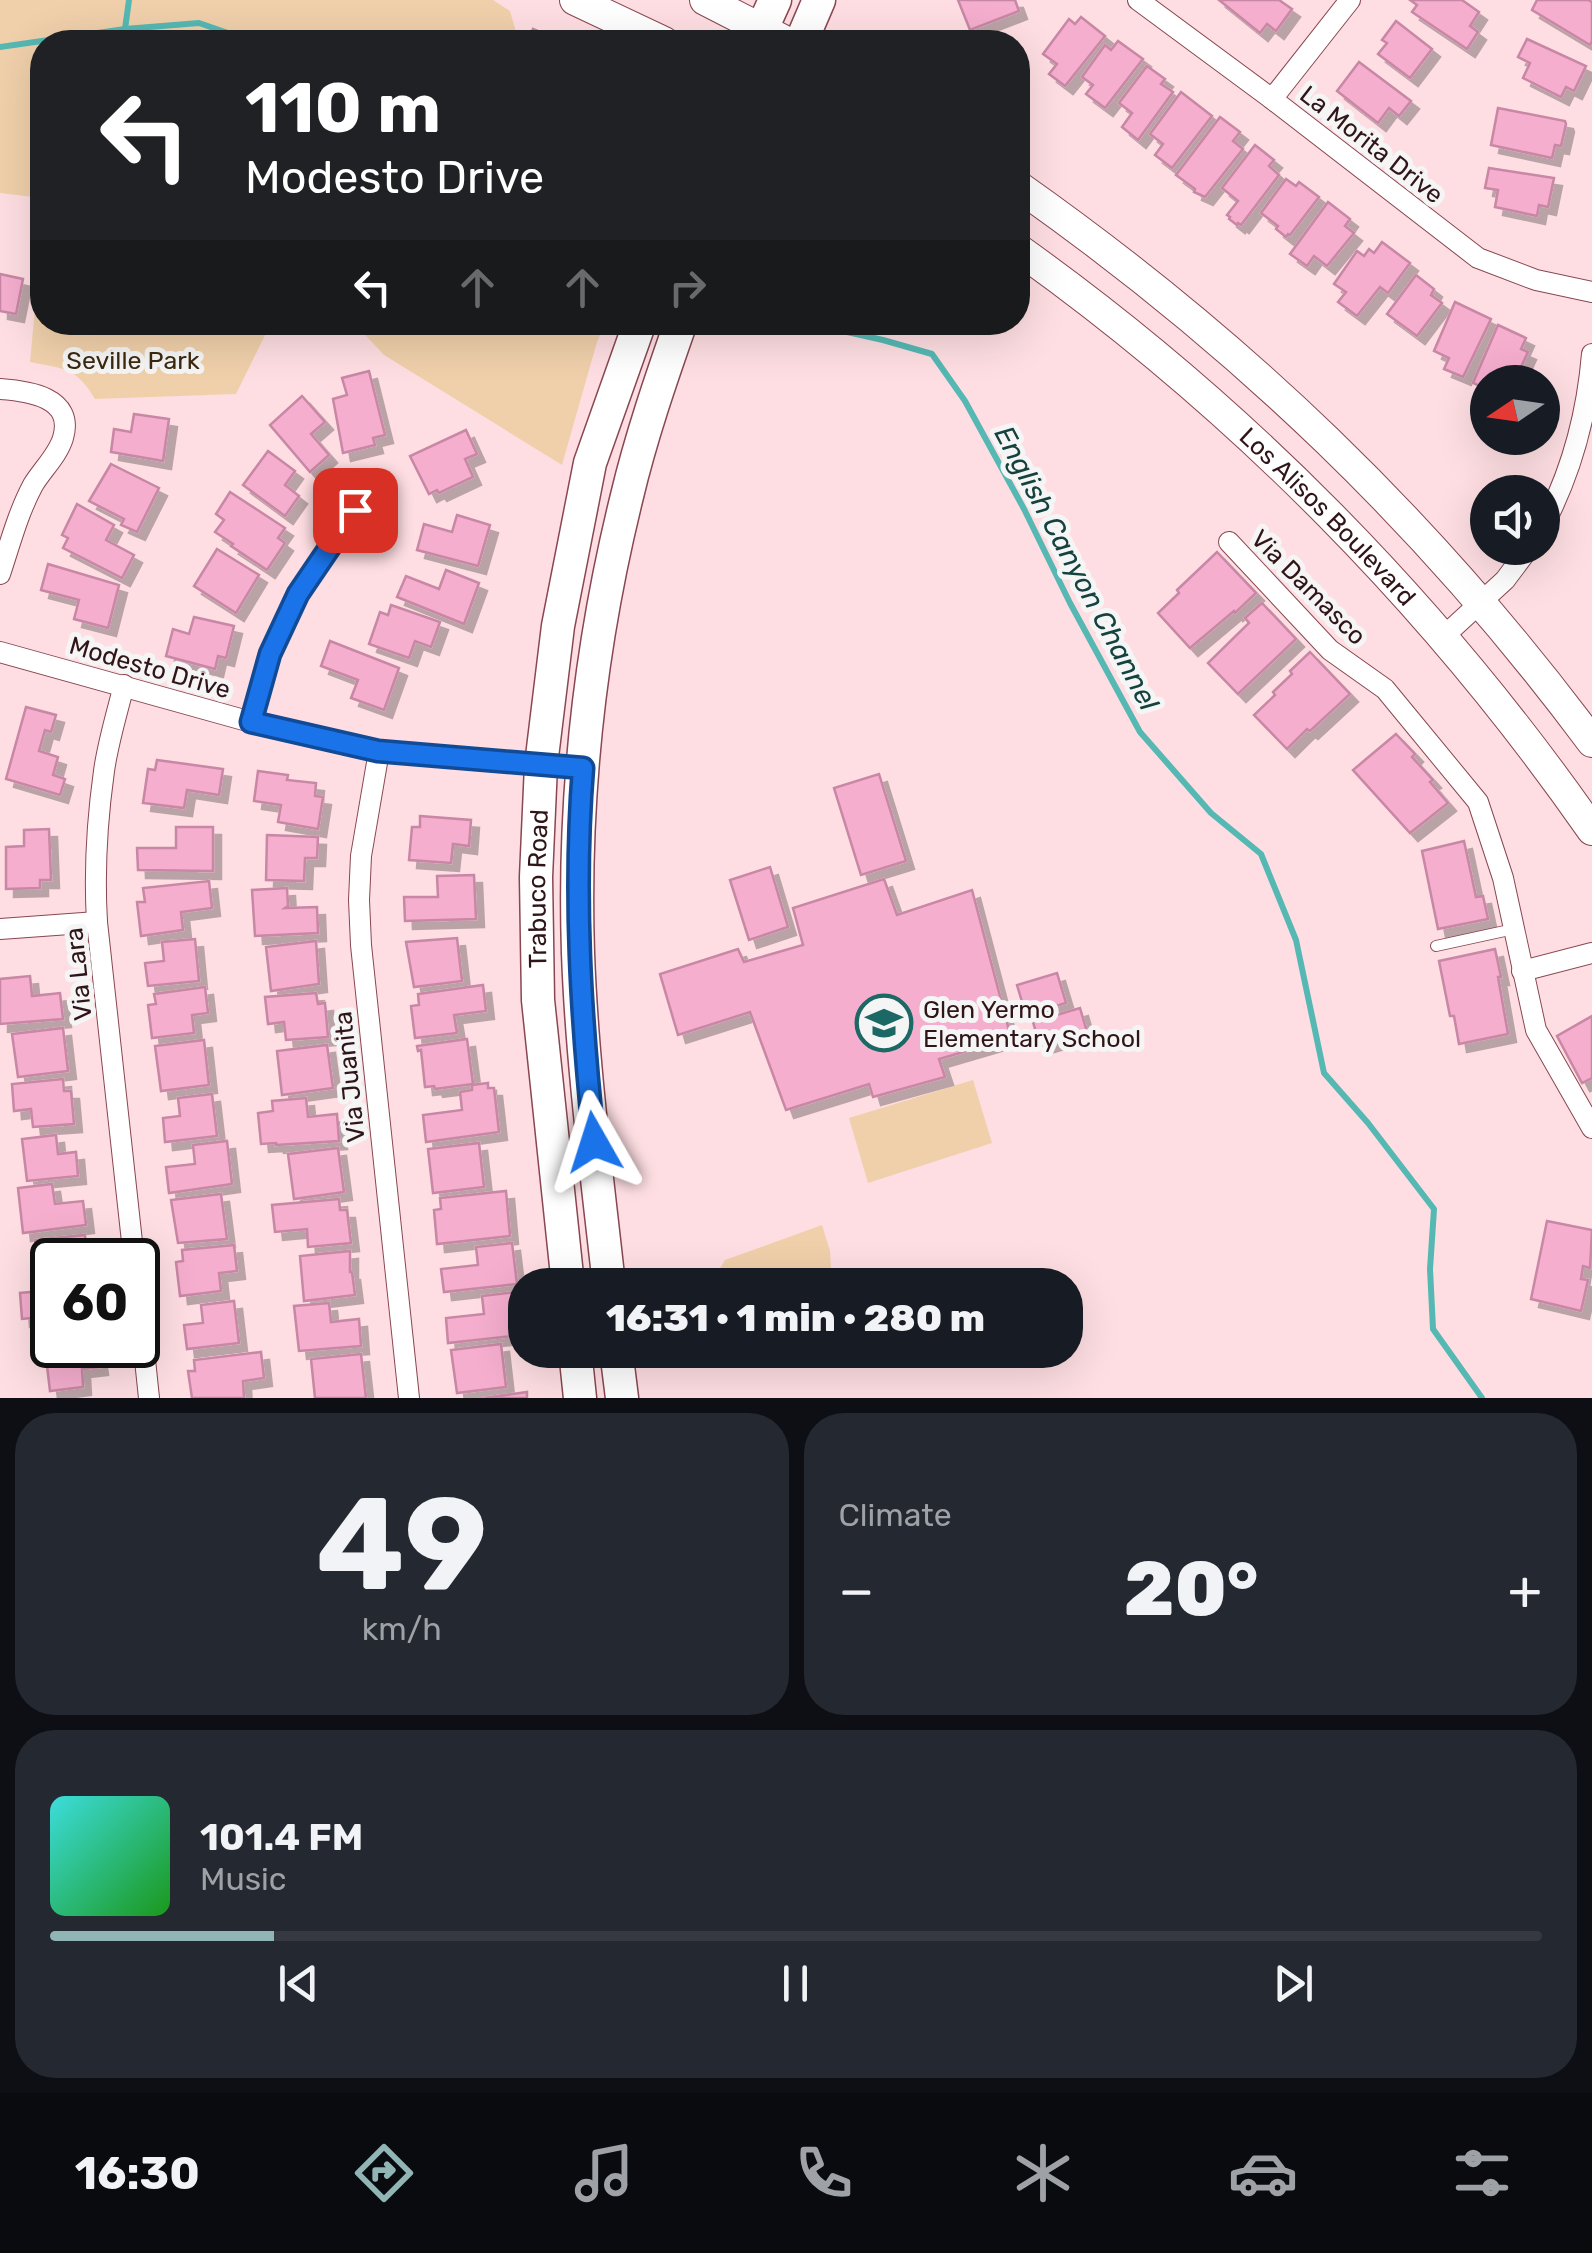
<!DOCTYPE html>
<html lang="en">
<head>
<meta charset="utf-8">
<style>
	body { margin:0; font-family:Rubik,sans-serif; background:#242831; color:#f1f3f6; height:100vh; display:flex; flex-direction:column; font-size:38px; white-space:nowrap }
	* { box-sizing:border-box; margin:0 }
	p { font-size:32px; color:#9ea1a6 }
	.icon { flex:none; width:55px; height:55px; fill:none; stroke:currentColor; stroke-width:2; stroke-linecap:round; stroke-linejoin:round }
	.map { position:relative; height:1398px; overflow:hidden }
	.details { display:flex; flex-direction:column; gap:15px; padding:15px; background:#0d0f14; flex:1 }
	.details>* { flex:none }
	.hud { position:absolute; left:30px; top:30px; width:1000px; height:305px; border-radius:40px; box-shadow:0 10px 40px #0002; background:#202124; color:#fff; overflow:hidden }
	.needle { width:65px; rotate:257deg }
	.controls { position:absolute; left:1470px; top:365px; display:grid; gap:20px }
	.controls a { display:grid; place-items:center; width:90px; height:90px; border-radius:50%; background:#171b24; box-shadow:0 10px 40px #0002; font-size:50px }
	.speed { position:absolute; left:30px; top:1238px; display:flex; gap:20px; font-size:50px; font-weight:700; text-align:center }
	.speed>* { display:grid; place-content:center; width:130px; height:130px; border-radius:50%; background:#171b24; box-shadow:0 10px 40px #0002; line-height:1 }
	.speed .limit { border:5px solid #111; border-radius:15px; background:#fff; color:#111 }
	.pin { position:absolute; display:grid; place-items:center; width:85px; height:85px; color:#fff; margin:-42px; border-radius:20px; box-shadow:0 5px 15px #0006 }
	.me { position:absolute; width:110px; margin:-55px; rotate:354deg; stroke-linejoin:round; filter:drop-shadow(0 0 8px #0008) }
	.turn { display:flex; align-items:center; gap:35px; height:210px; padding:0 50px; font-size:45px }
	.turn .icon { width:130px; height:130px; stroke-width:2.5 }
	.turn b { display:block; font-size:70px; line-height:85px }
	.lanes { display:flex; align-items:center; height:95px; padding:0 50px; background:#0003; justify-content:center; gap:50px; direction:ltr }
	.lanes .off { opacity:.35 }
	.big { font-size:75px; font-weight:800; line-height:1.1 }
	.details .card { flex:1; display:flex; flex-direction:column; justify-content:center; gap:15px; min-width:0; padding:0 35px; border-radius:40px; background:#242831 }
	.details .dial { align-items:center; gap:0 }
	.dial b { font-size:130px; line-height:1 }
	.song { display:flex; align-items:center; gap:30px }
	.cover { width:120px; height:120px; border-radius:15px; background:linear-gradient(135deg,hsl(180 70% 55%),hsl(120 70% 35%)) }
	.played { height:10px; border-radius:5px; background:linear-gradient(90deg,#91b4b5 15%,#363941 15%) }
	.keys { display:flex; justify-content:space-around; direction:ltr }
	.heat { display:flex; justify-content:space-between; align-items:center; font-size:55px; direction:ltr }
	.details .tiles { flex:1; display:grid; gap:15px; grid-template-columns:1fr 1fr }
	.card:last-child { grid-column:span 2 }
	.trip { position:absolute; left:508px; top:1268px; width:575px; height:100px; border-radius:40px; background:#171b24; box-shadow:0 10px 40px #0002; font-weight:800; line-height:100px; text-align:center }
	.tabs { display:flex; height:160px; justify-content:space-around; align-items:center; background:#090b0e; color:#9ea1a6 }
	.tabs .icon { width:70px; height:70px }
	.tabs .on { color:#91b4b5 }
	.tabs b { font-size:45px; color:#f1f3f6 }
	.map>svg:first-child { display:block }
	.green { fill:#f0d0ab }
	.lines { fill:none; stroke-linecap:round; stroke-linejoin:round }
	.stream { stroke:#55b8b3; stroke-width:6 }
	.building { fill:#f5aece; stroke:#c887a4; stroke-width:2.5; filter:url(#shadow) }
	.lane-casing { stroke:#884751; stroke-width:12 }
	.street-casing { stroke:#884751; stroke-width:22 }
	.secondary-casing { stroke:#884751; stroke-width:32 }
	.primary-casing { stroke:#884751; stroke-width:35 }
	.lane { stroke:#fff; stroke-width:10 }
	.street { stroke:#fff; stroke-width:20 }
	.secondary { stroke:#fff; stroke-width:30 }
	.primary { stroke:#fff; stroke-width:32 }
	.route-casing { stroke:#114b97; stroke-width:25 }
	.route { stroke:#1a73e8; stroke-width:18 }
	.labels { text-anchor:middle; stroke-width:10; stroke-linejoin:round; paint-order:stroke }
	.street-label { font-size:25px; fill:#2f1418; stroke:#f5f5f5 }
	.park-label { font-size:25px; fill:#3c280f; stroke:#f5f5f5 }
	.poi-label { font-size:25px; fill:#2f1418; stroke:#f5f5f5; text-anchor:start }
	.water-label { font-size:28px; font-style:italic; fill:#14423f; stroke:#f5f5f5 }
</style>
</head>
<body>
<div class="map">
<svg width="1592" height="1398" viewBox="0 0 1592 1398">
	<defs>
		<filter id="shadow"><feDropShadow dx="8" dy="8" stdDeviation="0" flood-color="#0004"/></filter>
	</defs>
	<rect width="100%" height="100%" fill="#fedee2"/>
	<g class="green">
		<polygon points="0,0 493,0 510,11 519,42 42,42 42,198 0,193"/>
		<path d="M 42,233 L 42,322 L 271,323 L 236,394 L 95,399 C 76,367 64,369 30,362 Z"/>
		<polygon points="354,323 605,323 597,342 562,465 384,355"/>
		<polygon points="973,1080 992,1143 868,1183 849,1118"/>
		<polygon points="822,1225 830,1251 832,1285 722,1285 719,1270 725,1260"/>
		<polygon points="739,1350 791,1350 779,1357 743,1367"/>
	</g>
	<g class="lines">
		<g class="stream">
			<polyline points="125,29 129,0"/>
			<polyline points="0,47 125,29 199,23 254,42"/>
			<polyline points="718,326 807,323 883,340 932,354 965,401 1024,509 1070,603 1140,732 1211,813 1261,854 1296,940 1324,1073 1368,1123 1434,1209 1430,1269 1433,1329 1482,1398"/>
		</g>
	</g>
	<g class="building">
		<polygon points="958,0 1015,0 1019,11 970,30"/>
		<polygon points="1219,0 1279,0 1292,9 1276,31 1267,24 1260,33"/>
		<polygon points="1410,0 1462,0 1479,12 1470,26 1478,32 1467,49 1412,12 1417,5"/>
		<polygon points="1537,0 1588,0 1592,2 1592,41 1590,45 1532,10"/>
		<polygon points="1081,17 1105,36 1065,86 1049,74 1057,64 1043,54 1069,19 1075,24"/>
		<polygon points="1396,21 1432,49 1410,78 1378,54 1387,43 1382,40"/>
		<polygon points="533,29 563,42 527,42"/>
		<polygon points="1527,39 1586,66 1574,91 1566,87 1561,97 1523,78 1530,63 1518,57"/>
		<polygon points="1118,41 1143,59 1105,108 1086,94 1093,85 1082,77 1105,45 1111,50"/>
		<polygon points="1359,62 1411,101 1399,116 1389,108 1378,123 1337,91"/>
		<polygon points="1147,66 1165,79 1161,84 1173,92 1138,140 1122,127 1132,113 1119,103"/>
		<polygon points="1181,92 1212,116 1172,168 1155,155 1163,144 1150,134"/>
		<polygon points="1498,108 1565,121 1566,124 1561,146 1555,145 1552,158 1491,145"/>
		<polygon points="1220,117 1240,132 1233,141 1243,149 1205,197 1194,192 1195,189 1176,175"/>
		<polygon points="1255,145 1274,160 1269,166 1279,175 1241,225 1238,223 1237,225 1229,219 1230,217 1227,215 1238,201 1222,188"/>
		<polygon points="1489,168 1554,178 1548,207 1539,205 1537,216 1495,207 1498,190 1485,188"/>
		<polygon points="1286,179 1296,186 1299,182 1319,197 1290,235 1288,234 1286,237 1276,229 1278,226 1261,213"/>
		<polygon points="1328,202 1350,219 1345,226 1354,233 1327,266 1314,256 1307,266 1290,254"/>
		<polygon points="1382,242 1410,263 1388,293 1380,287 1357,316 1338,302 1346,292 1334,284 1357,251 1364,256 1369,249 1374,253"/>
		<polygon points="0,274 23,279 16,314 0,311"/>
		<polygon points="1416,275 1434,289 1431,295 1442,303 1417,336 1387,314"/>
		<polygon points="1455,302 1491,319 1463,377 1444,369 1449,358 1434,351"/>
		<polygon points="1498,325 1526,338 1521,349 1528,352 1514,382 1488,382 1488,390 1473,383"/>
		<polygon points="369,371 385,435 373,438 375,445 343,453 333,399 347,395 342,378"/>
		<polygon points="302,396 325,422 311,434 329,455 310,472 270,425"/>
		<polygon points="134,414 169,419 163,461 111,452 114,429 131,432"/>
		<polygon points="466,430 477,454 465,459 473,477 439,493 437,490 429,494 410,456"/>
		<polygon points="268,451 295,471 285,485 299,496 285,516 243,485"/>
		<polygon points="111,464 159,488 137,532 121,525 124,519 89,501"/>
		<polygon points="230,492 285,528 278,538 285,543 267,570 231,546 233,544 215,532 224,520 216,514"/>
		<polygon points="77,504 114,525 106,540 134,555 122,578 63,548 68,538 62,535"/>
		<polygon points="457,515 490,525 478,566 417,550 424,524 452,532"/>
		<polygon points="217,549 259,575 236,613 194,586"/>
		<polygon points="1217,552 1256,593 1235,613 1234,611 1190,648 1158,613 1179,593 1177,590"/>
		<polygon points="48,564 119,585 108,628 74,619 79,600 41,590"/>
		<polygon points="446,570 479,583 464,624 397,597 406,576 439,589"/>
		<polygon points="1262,603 1296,639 1238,694 1208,663 1249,623 1245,618"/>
		<polygon points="391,605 440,622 431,647 415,641 409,658 369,644 380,612 388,615"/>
		<polygon points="194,617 234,626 226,658 218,656 215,669 166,656 173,629 189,634"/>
		<polygon points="330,641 399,668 384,710 351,698 358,680 321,666"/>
		<polygon points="1310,652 1350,694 1310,731 1307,729 1287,749 1254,715 1275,695 1273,692 1292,674 1290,671"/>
		<polygon points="26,707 56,715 51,732 45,730 39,751 58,757 53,775 65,779 60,795 6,779"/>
		<polygon points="1396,734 1415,754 1412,757 1433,780 1430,782 1448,803 1410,833 1353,770"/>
		<polygon points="157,760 223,769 219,795 187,790 184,808 143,803 148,769 155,770"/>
		<polygon points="258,771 288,775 287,780 316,783 315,796 323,797 318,829 278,822 281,805 254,801"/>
		<polygon points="879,774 906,861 861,875 834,788"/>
		<polygon points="420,816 471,820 469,846 453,844 451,863 409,860 412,827 420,827"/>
		<polygon points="176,827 213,827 213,871 138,870 137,848 176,848"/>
		<polygon points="49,829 51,880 40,880 40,888 6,889 6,847 24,846 24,830"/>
		<polygon points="267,835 318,837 317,858 305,858 304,881 266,880"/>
		<polygon points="1464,841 1476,897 1483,896 1488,919 1438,929 1422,851"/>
		<polygon points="770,867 788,927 749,940 730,880"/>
		<polygon points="474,875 476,919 405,921 404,897 438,897 437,876"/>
		<polygon points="884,879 897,915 972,890 1011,1038 939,1059 945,1077 873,1097 869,1084 786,1110 750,1012 678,1035 660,974 738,949 744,962 803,945 793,908"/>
		<polygon points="209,881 212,908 181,912 183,930 141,936 137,902 145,902 143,888"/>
		<polygon points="287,888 288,906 285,908 317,907 318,933 255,936 252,890"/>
		<polygon points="457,938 462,981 414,987 406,942"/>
		<polygon points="195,939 199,981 148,986 145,963 164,961 162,942"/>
		<polygon points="316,941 319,984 271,991 266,947"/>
		<polygon points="1495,949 1501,977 1498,977 1508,1034 1459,1044 1454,1016 1450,1016 1439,961"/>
		<polygon points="1057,973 1066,1003 1026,1015 1017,985"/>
		<polygon points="30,976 32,996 60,993 63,1019 0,1024 0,979"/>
		<polygon points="483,985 486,1011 454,1015 457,1033 415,1038 411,1006 419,1005 418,994"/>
		<polygon points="205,987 208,1013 192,1015 194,1033 152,1038 148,1005 156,1004 154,994"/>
		<polygon points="316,993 318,1004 325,1003 328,1037 286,1040 284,1022 268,1024 265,997"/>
		<polygon points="1080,1008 1087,1032 1040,1046 1033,1022"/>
		<polygon points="1592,1016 1592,1078 1582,1083 1557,1036"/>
		<polygon points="63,1028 68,1071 18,1077 12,1034"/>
		<polygon points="467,1039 473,1084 435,1089 434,1086 425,1087 421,1050 418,1051 417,1046"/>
		<polygon points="204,1040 209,1085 161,1091 155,1046"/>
		<polygon points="327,1045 333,1088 282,1095 277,1051"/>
		<polygon points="63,1079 64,1091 71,1091 74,1124 33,1127 31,1109 14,1111 12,1084"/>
		<polygon points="488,1083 488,1088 494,1088 499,1132 426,1142 423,1115 462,1110 460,1092 472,1090 472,1085"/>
		<polygon points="212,1094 217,1136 165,1142 163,1118 180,1116 178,1098"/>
		<polygon points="306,1098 308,1117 337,1114 339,1141 276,1145 276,1143 261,1144 258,1113 273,1111 272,1101"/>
		<polygon points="56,1135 58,1154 76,1152 78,1176 27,1181 22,1139"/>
		<polygon points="227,1141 232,1184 169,1193 166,1167 195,1164 193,1145"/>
		<polygon points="479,1143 484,1187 433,1193 428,1149"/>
		<polygon points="338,1148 344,1192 294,1199 288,1154"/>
		<polygon points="52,1184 55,1204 83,1201 86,1225 23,1233 18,1188"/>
		<polygon points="506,1191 510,1236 437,1244 434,1210 441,1209 440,1198"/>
		<polygon points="221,1194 227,1239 178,1243 171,1200"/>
		<polygon points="339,1199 340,1210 347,1210 351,1243 308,1247 307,1229 275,1232 272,1205"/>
		<polygon points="1547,1221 1592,1230 1590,1268 1583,1266 1581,1279 1588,1280 1581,1311 1531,1299"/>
		<polygon points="85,1235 86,1260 52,1260 52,1284 40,1285 35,1240"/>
		<polygon points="512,1243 517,1284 444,1292 441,1269 478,1265 476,1247"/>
		<polygon points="234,1245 237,1271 219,1273 221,1291 180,1296 176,1262 183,1261 182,1250"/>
		<polygon points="350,1251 350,1272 352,1272 355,1295 304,1301 300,1256"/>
		<polygon points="52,1290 52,1316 22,1319 20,1293"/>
		<polygon points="517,1292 522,1335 448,1343 446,1318 484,1314 482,1296"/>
		<polygon points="234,1301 239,1343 187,1349 184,1325 203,1323 201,1305"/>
		<polygon points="329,1303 331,1322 359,1319 361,1346 299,1351 294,1306"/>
		<polygon points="501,1344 506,1387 457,1393 451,1350"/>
		<polygon points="83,1345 97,1345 100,1367 82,1369 83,1387 50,1391 45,1349"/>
		<polygon points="261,1352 264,1378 243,1381 244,1398 192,1398 188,1371 195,1371 194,1360"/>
		<polygon points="361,1354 366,1398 315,1398 311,1359"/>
		<polygon points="527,1392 527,1398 484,1398"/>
	</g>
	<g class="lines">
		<g class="lane-casing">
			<polyline id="lane" points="1436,946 1514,929"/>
		</g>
		<g class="street-casing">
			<g id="street">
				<polyline points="1138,0 1272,99 1478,258 1536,280 1592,292"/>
				<polyline points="1272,99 1350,0"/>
				<path d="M 0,389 C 28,391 75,397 63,438 C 58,455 42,470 33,485 C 18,513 10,544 0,574"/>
				<path d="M 1542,528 C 1571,474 1587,414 1592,354"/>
				<polyline points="1229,542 1330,650 1385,689 1478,802 1503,878 1536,1030 1592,1128"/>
				<polyline points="1443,637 1505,580 1529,548"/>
				<polyline points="0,652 251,722 379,751 583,768"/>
				<path d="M 124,685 C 117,713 108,742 104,771 C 97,821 94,871 97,922 L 134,1260"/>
				<polyline points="251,722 270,654 299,594 355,510"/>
				<polyline points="379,751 361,856 359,900 361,945 409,1398"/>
				<polyline points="0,929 97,922"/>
				<polyline points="1522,971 1592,953"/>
				<polyline points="138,1293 149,1398"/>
			</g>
		</g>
		<g class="secondary-casing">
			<g id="secondary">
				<polyline points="575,0 664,42"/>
				<polyline points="705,0 787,42"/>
				<path d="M 1018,186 C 1241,343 1429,523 1592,742"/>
				<path id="s1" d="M 1018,249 C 1241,408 1435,605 1592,830"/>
			</g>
		</g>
		<g class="primary-casing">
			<g id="primary">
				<polyline points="756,42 775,0"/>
				<polyline points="801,42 819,0"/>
				<path id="s2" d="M 568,1285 L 538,1000 L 536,877 L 541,765 L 558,626 L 590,463 L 640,322"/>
				<path d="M 609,1285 C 597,1175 582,1064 578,953 C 573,800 590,645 627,496 C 641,437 661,379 681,322"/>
				<polyline points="575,1350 580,1398"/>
				<polyline points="616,1350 622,1398"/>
			</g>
		</g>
		<use href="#lane" class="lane"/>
		<use href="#street" class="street"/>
		<use href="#secondary" class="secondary"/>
		<use href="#primary" class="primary"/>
	</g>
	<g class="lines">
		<g class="route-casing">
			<path id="route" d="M 355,510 L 298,594 L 270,654 L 251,722 L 378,751 L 583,768 C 573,894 581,1017 594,1142"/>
		</g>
		<use href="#route" class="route"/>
	</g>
	<defs>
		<g id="school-ring" transform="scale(2.875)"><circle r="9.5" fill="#f5f5f5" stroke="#1b6865" stroke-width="1.5"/><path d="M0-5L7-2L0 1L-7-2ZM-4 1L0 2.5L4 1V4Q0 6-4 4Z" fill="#1b6865"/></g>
	</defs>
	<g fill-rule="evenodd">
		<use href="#school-ring" x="884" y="1023"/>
	</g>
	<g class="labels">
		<g class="street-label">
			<text transform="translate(1372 144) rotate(38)" y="9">La Morita Drive</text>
			<text dy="9" stroke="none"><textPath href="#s1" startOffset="410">Los Alisos Boulevard</textPath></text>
			<text transform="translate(1309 587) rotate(45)" y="9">Via Damasco</text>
			<text transform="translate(150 667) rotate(16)" y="9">Modesto Drive</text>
			<text dy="9" stroke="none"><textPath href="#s2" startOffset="398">Trabuco Road</textPath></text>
			<text transform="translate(78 974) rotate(-96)" y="9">Via Lara</text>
			<text transform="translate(349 1077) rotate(-96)" y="9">Via Juanita</text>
		</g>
		<g class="park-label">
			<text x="133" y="369">Seville Park</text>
		</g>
		<g class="poi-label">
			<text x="923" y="1018">Glen Yermo<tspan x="923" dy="29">Elementary School</tspan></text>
		</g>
		<g class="water-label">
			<text transform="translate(1077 568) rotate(62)" y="10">English Canyon Channel</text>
		</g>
	</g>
</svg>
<div class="controls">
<a><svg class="needle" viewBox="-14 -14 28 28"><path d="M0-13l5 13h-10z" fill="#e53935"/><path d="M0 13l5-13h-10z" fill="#9ea1a6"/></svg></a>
<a><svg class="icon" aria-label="sound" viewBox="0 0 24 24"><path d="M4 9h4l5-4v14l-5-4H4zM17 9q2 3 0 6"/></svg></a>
</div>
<div class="speed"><div class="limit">60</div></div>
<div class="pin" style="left:355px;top:510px;background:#d93025"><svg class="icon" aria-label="arrive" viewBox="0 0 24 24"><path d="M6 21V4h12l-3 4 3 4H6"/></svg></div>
<svg class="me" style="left:594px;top:1142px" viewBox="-20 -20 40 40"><path d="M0-17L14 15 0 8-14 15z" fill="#1a73e8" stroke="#fff" stroke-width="4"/></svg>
<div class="trip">16:31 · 1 min · 280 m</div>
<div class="hud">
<div class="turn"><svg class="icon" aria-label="left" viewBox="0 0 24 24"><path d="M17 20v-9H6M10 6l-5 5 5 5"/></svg><div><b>110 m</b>Modesto Drive</div></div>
<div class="lanes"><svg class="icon" aria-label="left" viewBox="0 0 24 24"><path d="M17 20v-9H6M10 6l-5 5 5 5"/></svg><svg class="icon off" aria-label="ahead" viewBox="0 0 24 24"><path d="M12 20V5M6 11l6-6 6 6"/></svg><svg class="icon off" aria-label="ahead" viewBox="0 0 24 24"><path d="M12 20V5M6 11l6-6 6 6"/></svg><svg class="icon off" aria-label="right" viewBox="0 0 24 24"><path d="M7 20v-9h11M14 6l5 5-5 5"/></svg></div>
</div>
</div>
<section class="details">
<div class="tiles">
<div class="card dial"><b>49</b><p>km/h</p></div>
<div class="card"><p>Climate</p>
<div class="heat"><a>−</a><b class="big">20°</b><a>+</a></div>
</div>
<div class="card">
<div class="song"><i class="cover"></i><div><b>101.4 FM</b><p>Music</p></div></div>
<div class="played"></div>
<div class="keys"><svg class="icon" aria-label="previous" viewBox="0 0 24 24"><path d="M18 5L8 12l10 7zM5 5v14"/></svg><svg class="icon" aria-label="pause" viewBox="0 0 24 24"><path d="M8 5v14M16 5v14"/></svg><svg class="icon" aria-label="next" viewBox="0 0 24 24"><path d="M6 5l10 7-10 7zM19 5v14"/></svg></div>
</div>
</div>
</section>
<nav class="tabs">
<b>16:30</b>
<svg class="icon on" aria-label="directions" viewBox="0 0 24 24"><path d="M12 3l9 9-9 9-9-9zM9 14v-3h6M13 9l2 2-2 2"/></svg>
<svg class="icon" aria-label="music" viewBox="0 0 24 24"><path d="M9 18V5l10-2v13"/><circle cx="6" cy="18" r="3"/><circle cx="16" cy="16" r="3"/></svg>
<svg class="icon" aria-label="phone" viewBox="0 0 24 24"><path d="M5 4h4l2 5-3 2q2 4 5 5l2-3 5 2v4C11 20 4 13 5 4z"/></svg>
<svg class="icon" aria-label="climate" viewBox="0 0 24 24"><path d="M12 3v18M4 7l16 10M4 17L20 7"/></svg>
<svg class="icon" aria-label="car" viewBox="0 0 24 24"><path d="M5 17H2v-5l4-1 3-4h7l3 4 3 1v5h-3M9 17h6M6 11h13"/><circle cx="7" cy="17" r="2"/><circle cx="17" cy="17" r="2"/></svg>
<svg class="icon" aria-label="filters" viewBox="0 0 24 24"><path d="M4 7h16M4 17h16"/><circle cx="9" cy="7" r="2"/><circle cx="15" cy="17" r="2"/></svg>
</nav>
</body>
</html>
